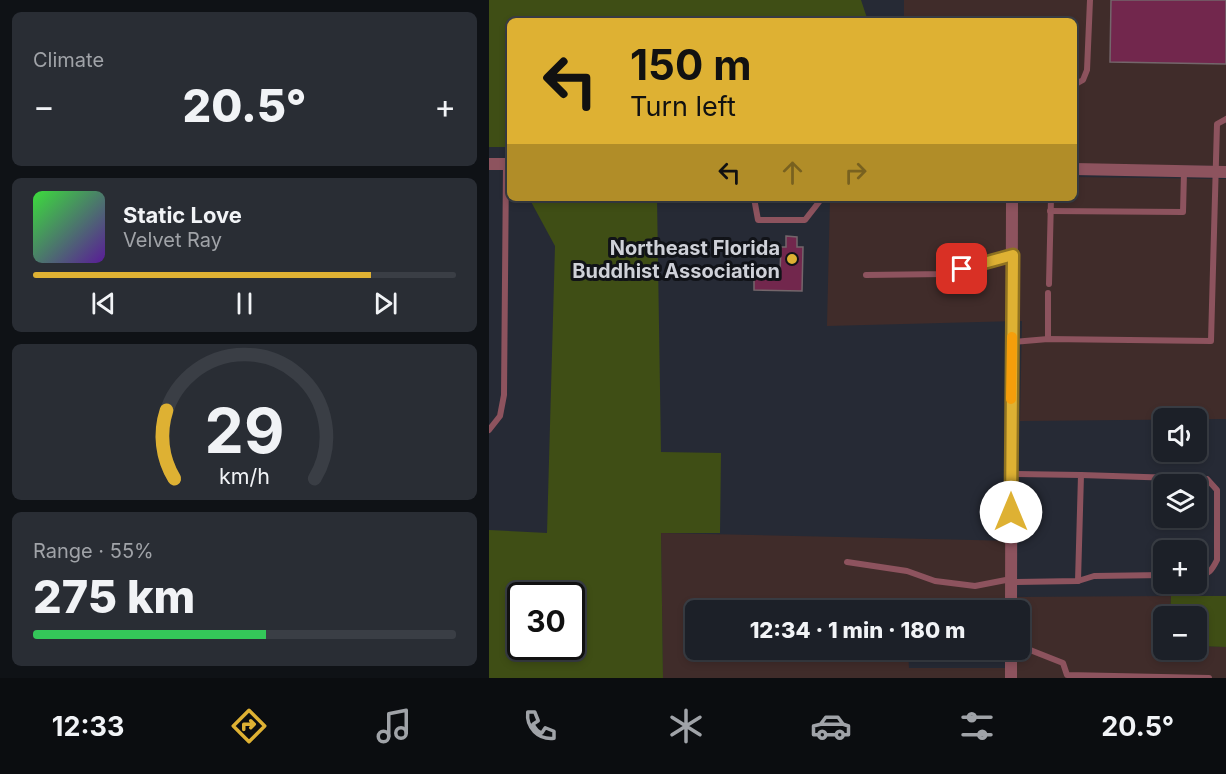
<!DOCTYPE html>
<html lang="en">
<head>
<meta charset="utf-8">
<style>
	body { margin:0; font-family:Inter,sans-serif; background:#292d34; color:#f1f3f6; height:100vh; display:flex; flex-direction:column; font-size:22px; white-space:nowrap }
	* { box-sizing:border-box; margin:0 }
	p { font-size:20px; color:#a0a3a8 }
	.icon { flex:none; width:33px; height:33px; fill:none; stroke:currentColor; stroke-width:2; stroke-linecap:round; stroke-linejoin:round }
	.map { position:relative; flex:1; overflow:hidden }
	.side { display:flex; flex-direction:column; gap:12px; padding:12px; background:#0f1216; width:489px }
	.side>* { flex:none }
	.hud { position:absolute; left:18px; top:18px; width:570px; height:183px; border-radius:9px; box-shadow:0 3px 9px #0003,0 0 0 2px #3a3e45; background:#deb133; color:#111; overflow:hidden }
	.controls { position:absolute; left:664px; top:408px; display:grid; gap:12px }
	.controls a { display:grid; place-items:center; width:54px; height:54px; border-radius:9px; background:#1c2028; box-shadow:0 3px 9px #0003,0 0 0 2px #3a3e45; font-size:30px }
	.speed { position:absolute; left:18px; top:582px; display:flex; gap:12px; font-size:30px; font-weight:700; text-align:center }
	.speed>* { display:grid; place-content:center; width:78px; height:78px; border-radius:50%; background:#1c2028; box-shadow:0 3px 9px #0003,0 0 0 2px #3a3e45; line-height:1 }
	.speed .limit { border:3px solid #111; border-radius:9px; background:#fff; color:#111 }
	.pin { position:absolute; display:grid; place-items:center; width:51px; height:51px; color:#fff; margin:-26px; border-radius:12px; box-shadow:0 3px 9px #0006 }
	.me { position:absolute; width:66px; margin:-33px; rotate:0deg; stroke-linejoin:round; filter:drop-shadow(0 0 4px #0008) }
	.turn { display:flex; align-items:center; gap:21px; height:126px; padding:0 24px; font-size:27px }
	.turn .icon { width:78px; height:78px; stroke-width:2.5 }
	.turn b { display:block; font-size:42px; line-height:51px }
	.lanes { display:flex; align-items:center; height:57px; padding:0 24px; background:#0003; justify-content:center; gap:30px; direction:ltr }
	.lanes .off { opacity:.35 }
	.big { font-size:45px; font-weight:800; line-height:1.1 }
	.side .widget { flex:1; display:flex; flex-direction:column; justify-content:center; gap:9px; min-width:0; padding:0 21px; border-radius:9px; background:#292d34 }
	.side .dial { align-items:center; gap:0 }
	.dial svg { height:156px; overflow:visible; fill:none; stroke:#3a3e45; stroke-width:7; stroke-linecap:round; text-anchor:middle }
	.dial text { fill:#f1f3f6; stroke:none }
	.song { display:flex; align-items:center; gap:18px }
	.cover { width:72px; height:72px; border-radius:9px; background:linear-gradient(135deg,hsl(120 70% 55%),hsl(270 70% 35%)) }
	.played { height:6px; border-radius:3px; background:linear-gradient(90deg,#deb133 80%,#3a3e45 80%) }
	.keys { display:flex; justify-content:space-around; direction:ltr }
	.heat { display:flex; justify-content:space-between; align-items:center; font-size:33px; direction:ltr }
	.charge { height:9px; border-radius:4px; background:linear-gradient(90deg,#34c759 55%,#3a3e45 0) }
	.trip { position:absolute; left:196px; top:600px; width:345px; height:60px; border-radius:9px; background:#1c2028; box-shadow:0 3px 9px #0003,0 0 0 2px #3a3e45; font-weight:800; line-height:60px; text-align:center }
	.tab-bar { display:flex; height:96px; justify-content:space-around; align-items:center; background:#0b0d10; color:#a0a3a8 }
	.tab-bar .icon { width:42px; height:42px }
	.tab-bar .current { color:#deb133 }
	.tab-bar b { font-size:27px; color:#f1f3f6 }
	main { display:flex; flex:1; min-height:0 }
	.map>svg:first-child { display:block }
	.industrial { fill:#402c2a; fill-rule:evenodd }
	.green { fill:#3f4e15; fill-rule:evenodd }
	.building { fill:#72274d; stroke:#74666b; stroke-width:1.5 }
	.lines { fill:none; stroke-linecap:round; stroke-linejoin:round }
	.service { stroke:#8d535e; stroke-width:6 }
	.minor { stroke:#8d535e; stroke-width:12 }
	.tertiary { stroke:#8d535e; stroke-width:12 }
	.route-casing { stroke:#907321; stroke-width:15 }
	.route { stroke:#deb133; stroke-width:10 }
	.slow { stroke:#f59e0b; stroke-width:10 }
	.poi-dot { fill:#deb133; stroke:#111318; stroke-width:2 }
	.labels { text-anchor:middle; stroke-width:6; stroke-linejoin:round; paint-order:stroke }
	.poi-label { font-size:20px; font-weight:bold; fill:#cfd1d8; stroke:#111318; text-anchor:end }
</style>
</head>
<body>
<main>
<section class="side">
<div class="widget"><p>Climate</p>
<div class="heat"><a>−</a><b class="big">20.5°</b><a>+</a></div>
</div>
<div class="widget">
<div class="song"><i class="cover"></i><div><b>Static Love</b><p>Velvet Ray</p></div></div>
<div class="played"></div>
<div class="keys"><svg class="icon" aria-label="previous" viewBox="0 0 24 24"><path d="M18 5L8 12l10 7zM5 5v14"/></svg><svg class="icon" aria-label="pause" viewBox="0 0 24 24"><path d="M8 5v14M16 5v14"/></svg><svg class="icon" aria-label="next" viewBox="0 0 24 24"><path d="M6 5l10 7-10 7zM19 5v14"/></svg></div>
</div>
<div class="widget dial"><svg viewBox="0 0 100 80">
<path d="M14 69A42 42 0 1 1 86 69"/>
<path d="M14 69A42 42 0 0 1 10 34" stroke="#deb133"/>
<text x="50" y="56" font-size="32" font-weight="700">29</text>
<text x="50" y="72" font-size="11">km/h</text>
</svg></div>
<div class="widget"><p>Range · 55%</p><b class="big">275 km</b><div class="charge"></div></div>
</section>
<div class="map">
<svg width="737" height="678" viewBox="0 0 737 678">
	<rect width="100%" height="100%" fill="#262a35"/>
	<g class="industrial">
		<polygon points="415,0 737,0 737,166 585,164 585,21 415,21"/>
		<polygon points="585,177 737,179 737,419 531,421 533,321 338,326 341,198 585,198"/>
		<path d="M 172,533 L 528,541 L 528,597 L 682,596 L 681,616 L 675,616 L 675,650 L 708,650 L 708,646 L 737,647 L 737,678 L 174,678 ZM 419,599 L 517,602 L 517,610 L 531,610 L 531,650 L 518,650 L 517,668 L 420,668 L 419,650 L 207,650 L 207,610 L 419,610 Z"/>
	</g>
	<g class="green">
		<polygon points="0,0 372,0 379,21 21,21 21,147 0,147"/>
		<path d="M 40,198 L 168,198 L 172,452 L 232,453 L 231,533 L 172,533 L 174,678 L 0,678 L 0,530 L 58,533 L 66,246 ZM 32,596 L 82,596 L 82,646 L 32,646 Z"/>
		<polygon points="682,596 737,596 737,647 708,646 708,616 681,616"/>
	</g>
	<g class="building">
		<polygon points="622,0 737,0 737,64 621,62"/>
		<polygon points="297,236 308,237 308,247 314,247 313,291 265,290 265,271 291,272 292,247 297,247"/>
	</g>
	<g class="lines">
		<g class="service">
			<polyline points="585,85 594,80 598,70 601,0"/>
			<polyline points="265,198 269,220 316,220 330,202 331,198"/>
			<polyline points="561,211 694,212 695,172"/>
			<polyline points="377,275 456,274 523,255"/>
			<polyline points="560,284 562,198"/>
			<polyline points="559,339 559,293"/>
			<polyline points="523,342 559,339 722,341 728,124 737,119"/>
			<polyline points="0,430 11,416 15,395 17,164"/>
			<path d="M 592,475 L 718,479 L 728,490 L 728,560 C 723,570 720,575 708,575"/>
			<polyline points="358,562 418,571 446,581 486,586 522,579"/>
			<polyline points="589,581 605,576 675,575"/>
			<polyline points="522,582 589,581 592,475 522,474"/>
			<polyline points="531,646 574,663 578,675 720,678"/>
		</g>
		<g class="minor">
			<polyline points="522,610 523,198"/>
			<polyline points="522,678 522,650"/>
		</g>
		<g class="tertiary">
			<polyline points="0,164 21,164"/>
			<polyline points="585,169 737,172"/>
		</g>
	</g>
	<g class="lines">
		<g class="route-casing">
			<polyline id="route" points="473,269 524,255 522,512"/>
		</g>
		<use href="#route" class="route"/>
		<polyline class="slow" points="522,399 523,337"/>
	</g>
	<circle class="poi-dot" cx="303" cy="259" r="6"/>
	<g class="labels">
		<g class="poi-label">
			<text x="291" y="255">Northeast Florida<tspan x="291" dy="23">Buddhist Association</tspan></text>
		</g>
	</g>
</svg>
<div class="controls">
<a><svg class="icon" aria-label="sound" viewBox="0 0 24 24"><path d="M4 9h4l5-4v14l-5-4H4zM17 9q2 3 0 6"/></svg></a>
<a><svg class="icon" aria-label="layers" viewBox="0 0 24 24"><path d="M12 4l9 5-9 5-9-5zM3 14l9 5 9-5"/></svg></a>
<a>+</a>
<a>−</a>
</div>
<div class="speed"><div class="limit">30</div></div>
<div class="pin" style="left:473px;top:269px;background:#d93025"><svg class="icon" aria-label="arrive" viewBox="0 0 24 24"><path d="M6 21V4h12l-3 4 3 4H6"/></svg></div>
<svg class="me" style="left:522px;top:512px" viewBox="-20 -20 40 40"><circle r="19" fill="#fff"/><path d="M0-13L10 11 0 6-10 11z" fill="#deb133"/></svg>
<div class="trip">12:34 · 1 min · 180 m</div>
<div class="hud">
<div class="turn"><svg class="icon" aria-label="left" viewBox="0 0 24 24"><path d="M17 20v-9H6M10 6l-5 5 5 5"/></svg><div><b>150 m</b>Turn left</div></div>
<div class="lanes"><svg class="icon" aria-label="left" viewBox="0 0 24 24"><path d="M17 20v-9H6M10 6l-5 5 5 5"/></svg><svg class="icon off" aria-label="ahead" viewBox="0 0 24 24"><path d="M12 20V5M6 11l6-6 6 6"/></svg><svg class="icon off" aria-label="right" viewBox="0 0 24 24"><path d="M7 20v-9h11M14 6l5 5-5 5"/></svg></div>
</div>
</div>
</main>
<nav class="tab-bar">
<b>12:33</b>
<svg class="icon current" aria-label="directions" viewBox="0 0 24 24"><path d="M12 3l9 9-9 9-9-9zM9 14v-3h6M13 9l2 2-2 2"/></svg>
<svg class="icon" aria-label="music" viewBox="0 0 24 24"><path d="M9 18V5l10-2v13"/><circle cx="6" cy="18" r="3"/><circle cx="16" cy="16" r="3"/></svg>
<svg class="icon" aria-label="phone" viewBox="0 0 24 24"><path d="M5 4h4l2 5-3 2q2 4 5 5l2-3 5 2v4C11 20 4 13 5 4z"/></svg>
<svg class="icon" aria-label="climate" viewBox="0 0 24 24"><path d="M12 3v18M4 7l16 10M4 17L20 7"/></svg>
<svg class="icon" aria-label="car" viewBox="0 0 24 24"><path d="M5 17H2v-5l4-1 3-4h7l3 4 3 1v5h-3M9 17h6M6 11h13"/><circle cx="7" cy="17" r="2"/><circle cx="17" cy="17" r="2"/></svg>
<svg class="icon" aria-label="filters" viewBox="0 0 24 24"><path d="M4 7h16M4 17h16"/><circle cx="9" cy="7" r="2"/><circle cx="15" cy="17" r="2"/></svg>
<b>20.5°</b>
</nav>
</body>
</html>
